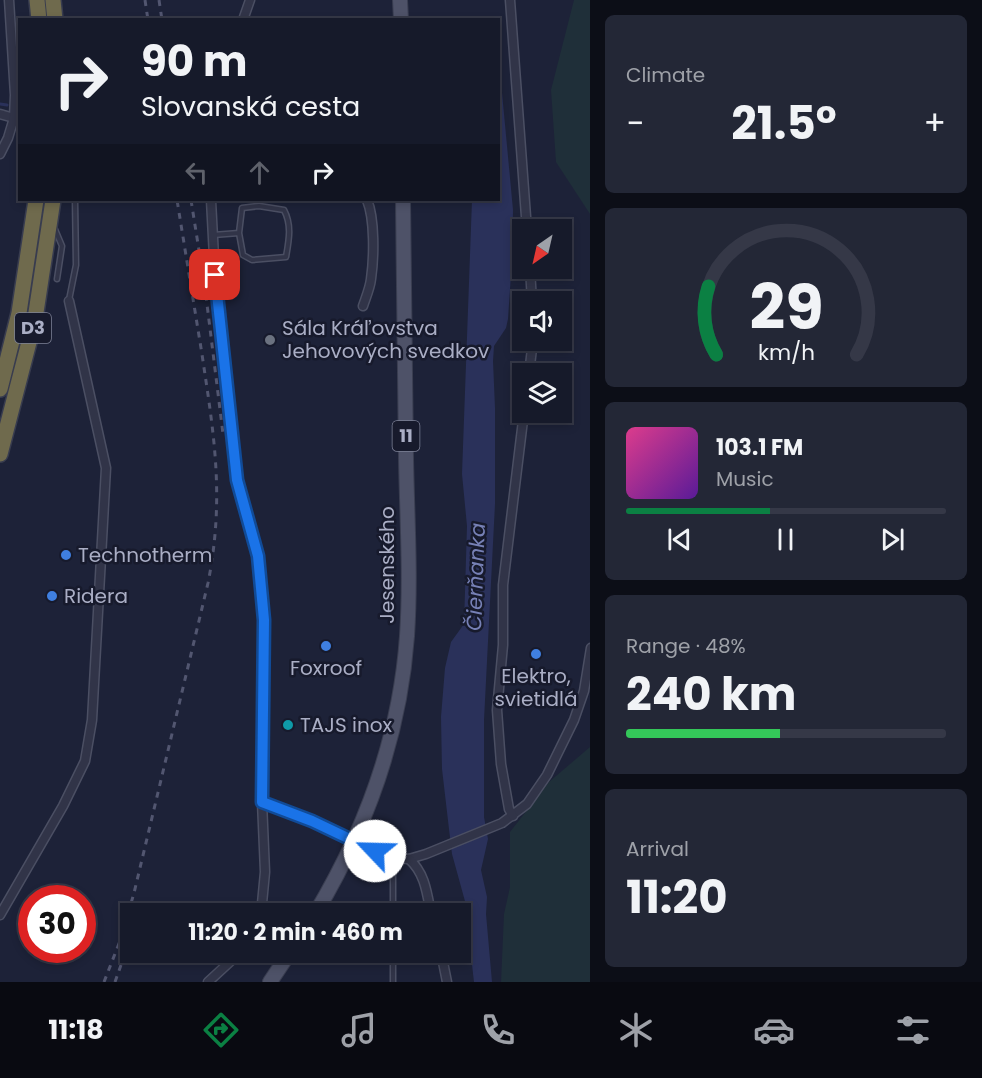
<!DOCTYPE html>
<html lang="en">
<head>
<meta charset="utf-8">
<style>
	body { margin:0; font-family:Poppins,sans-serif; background:#232736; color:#f1f3f6; height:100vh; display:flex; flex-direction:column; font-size:22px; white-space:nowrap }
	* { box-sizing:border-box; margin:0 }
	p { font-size:20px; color:#9ea1a8 }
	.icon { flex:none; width:33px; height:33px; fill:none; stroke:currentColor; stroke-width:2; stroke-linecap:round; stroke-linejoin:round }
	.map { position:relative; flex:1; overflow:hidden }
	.sheet { display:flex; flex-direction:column; gap:15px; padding:15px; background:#0c0e17; width:392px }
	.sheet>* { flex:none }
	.hud { position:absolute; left:18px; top:18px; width:482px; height:183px; border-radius:0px; box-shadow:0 3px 9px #0003,0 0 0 2px #353847; background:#161a2a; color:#f1f3f6; overflow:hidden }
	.needle { width:39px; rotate:214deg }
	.buttons { position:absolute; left:512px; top:219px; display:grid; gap:12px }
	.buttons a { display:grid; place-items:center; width:60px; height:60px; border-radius:0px; background:#161a2a; box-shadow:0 3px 9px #0003,0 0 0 2px #353847; font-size:30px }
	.speed { position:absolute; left:18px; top:885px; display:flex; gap:12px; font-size:30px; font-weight:700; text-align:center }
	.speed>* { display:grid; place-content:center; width:78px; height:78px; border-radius:50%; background:#161a2a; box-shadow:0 3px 9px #0003,0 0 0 2px #353847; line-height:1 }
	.speed .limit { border:9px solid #d22; background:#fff; color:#111 }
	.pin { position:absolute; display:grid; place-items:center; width:51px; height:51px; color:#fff; margin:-26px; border-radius:12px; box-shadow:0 3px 9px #0006 }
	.me { position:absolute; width:66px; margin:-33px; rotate:294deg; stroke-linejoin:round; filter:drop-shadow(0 0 4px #0008) }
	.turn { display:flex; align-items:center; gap:21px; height:126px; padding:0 24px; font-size:27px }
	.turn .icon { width:78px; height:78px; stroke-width:2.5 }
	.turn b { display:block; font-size:42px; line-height:51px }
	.lanes { display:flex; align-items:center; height:57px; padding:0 24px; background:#0003; justify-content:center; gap:30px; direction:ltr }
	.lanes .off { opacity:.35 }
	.big { font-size:45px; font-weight:700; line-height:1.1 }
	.sheet .widget { flex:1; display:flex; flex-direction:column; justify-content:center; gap:9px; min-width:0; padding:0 21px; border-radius:9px; background:#232736 }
	.sheet .dial { align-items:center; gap:0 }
	.dial svg { height:156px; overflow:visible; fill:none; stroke:#353847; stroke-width:7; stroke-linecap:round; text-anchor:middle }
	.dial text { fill:#f1f3f6; stroke:none }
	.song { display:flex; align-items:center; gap:18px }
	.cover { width:72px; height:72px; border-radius:9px; background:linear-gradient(135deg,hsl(330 70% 55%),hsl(270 70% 35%)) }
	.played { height:6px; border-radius:3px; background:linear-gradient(90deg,#0b8043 45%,#353847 45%) }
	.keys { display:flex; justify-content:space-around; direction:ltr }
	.heat { display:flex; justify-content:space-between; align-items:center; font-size:33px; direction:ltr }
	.charge { height:9px; border-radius:4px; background:linear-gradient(90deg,#34c759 48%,#353847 0) }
	.trip { position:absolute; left:120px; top:903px; width:351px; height:60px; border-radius:0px; background:#161a2a; box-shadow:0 3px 9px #0003,0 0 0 2px #353847; font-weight:700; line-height:60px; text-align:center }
	.tabs { display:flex; height:96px; justify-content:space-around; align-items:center; background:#090a11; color:#9ea1a8 }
	.tabs .icon { width:42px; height:42px }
	.tabs .active { color:#0b8043 }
	.tabs b { font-size:27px; color:#f1f3f6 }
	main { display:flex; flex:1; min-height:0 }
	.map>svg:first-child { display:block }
	.green { fill:#1f2f39 }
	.water { fill:#2a315a }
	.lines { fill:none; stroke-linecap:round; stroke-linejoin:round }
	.stream { stroke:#2a315a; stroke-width:3 }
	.service-casing { stroke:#4b4f63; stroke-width:7 }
	.minor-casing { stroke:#4b4f63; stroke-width:11 }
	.primary-casing { stroke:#3a3e51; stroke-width:16 }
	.motorway-casing { stroke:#383c4f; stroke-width:18 }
	.service { stroke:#313448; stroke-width:4 }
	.minor { stroke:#313448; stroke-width:8 }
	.primary { stroke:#4e5268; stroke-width:14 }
	.motorway { stroke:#6f6a4d; stroke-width:15 }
	.rail { stroke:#525670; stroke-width:3; stroke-dasharray:6 6; stroke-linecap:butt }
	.route-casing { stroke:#114b97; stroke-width:15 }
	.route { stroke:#1a73e8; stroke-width:10 }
	.worship-dot { fill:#6b7280; stroke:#171a2c; stroke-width:2 }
	.shop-dot { fill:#3f7fe0; stroke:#171a2c; stroke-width:2 }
	.culture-dot { fill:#0f9aa8; stroke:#171a2c; stroke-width:2 }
	.labels { text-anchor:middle; stroke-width:5; stroke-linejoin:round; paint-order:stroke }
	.shield { fill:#171a2c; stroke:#7e8297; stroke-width:1.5 }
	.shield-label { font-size:18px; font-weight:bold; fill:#aaaec5 }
	.poi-label { font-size:20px; fill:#aaaec5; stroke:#171a2c; text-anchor:start }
	.street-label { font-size:20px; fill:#aaaec5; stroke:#171a2c }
	.water-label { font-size:21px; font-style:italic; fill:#7781b6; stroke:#171a2c }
</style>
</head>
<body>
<main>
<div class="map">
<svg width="591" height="982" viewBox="0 0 591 982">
	<rect width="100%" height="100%" fill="#1d2238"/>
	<g class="green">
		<polygon points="574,0 590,0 590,214 556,162 551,90"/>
		<polygon points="590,747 590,982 501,982 504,914 510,887 510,832 549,782"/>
	</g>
	<polygon class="water" points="498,50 513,210 512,259 508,319 506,328 494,346 493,361 495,408 495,504 484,720 484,817 488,839 481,870 487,897 486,914 492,982 474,982 470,947 471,923 452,854 449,829 442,769 441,717 445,668 451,642 464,624 467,526 462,474 472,200 498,200"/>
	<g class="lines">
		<polyline class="stream" points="0,104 7,105"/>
		<g class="service-casing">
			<g id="service">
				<polyline points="54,227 62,246 57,279"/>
				<path d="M 213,235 L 239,233 L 242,208 L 259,206 L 284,210 C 292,225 289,240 286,257 L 252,260 L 243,255 L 239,233"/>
				<polyline points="69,300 76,265 75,200"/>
				<polyline points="393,859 393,914"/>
				<polyline points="393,959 423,952"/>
				<polyline points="393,982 393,952"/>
			</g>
		</g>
		<g class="minor-casing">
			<g id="minor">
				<polyline points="510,0 527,230"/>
				<polyline points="243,20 250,0"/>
				<polyline points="0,114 14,118"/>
				<polyline points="0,154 8,138 14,118 15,95 9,0"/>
				<polyline points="211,200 216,295 237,480 258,556 264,619 262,802 265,872 261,914"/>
				<polyline points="530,268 532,302"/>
				<path d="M 363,306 C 366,297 370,288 371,279 C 374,258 375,219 367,200"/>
				<polyline points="529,374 533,340"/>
				<polyline points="262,802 312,821 393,858 409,859 426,854 502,823 527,804 547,775 574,720 584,691 591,648"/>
				<polyline points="513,816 509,809 501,764 497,710 503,645 503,585 524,412"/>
				<path d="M 409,859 C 425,873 427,893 431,914"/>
				<polyline points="0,915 63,806 85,761 92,720 106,468 69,301"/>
				<polyline points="441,952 447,982"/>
				<polyline points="208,982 233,959 250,955 251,952"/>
			</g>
		</g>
		<g class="primary-casing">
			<g id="primary">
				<polyline points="400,0 401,20"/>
				<path d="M 315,914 C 366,829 400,735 407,636 C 411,577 407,517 406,458 C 405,372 404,286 403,200"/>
				<polyline points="270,982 290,952"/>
			</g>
		</g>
		<g class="motorway-casing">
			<g id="motorway">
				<polyline points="37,0 39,20"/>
				<polyline points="53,0 55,20"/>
				<polyline points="0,389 19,313 36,200"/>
				<polyline points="0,454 35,319 53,200"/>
			</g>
		</g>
		<use href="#service" class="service"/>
		<use href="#minor" class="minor"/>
		<use href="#primary" class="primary"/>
		<use href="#motorway" class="motorway"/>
		<g class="rail">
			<polyline points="145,0 148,20"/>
			<polyline points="159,0 162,20"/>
			<polyline points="191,200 205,288 223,434"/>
			<path d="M 104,982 L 120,941 L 134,893 L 208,583 C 225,497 214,434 201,348 C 193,299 185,249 177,200"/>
			<polyline points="115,982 127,948"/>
		</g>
	</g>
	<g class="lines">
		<g class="route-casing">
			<polyline id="route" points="215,275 237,480 258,556 264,620 262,802 312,821 375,851"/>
		</g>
		<use href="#route" class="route"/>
	</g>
	<circle class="worship-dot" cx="270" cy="340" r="6"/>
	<g class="shop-dot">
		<circle cx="66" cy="555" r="6"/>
		<circle cx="52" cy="596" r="6"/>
		<circle cx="326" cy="646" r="6"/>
		<circle cx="536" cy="654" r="6"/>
	</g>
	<circle class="culture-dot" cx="288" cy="725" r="6"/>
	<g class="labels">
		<g class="shield">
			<rect x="15" y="313" width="36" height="30" rx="4.5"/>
			<rect x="392.5" y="421" width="27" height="30" rx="4.5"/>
		</g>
		<g class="shield-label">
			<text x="33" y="334">D3</text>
			<text x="406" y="442">11</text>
		</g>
		<g class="poi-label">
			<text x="282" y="335">Sála Kráľovstva<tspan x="282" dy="23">Jehovových svedkov</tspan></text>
			<text x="78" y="562">Technotherm</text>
			<text x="64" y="603">Ridera</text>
			<text x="326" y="675" text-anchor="middle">Foxroof</text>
			<text x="536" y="683" text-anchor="middle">Elektro,<tspan x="536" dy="23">svietidlá</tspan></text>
			<text x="300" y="732">TAJS inox</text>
		</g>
		<g class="street-label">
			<text transform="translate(387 565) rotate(-90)" y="7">Jesenského</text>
		</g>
		<g class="water-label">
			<text transform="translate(476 577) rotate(-88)" y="7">Čierňanka</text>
		</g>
	</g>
</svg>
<div class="buttons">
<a><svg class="needle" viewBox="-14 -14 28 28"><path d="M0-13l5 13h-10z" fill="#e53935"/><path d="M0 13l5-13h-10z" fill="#9ea1a8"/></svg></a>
<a><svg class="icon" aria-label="sound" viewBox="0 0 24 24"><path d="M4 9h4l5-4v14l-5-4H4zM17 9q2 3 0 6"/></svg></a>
<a><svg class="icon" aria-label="layers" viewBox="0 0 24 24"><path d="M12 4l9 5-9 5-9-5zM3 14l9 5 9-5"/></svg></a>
</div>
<div class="speed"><div class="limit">30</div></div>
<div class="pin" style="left:215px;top:275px;background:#d93025"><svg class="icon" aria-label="arrive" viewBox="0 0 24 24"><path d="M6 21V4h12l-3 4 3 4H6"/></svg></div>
<svg class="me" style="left:375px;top:851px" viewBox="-20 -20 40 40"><circle r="19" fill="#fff"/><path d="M0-13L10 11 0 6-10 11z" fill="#1a73e8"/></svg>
<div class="trip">11:20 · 2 min · 460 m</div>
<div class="hud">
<div class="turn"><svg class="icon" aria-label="right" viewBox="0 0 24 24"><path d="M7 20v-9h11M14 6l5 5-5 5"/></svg><div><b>90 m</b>Slovanská cesta</div></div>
<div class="lanes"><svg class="icon off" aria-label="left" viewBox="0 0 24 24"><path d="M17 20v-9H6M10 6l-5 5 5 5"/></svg><svg class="icon off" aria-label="ahead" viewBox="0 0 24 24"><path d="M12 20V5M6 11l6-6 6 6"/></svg><svg class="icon" aria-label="right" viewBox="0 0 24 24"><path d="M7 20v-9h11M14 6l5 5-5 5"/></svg></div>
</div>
</div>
<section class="sheet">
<div class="widget"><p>Climate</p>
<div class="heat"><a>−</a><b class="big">21.5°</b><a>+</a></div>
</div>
<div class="widget dial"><svg viewBox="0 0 100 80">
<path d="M14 69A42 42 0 1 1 86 69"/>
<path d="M14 69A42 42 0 0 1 10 34" stroke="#0b8043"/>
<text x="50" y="56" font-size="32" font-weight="700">29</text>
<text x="50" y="72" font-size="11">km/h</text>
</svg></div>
<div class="widget">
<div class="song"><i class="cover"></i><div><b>103.1 FM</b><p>Music</p></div></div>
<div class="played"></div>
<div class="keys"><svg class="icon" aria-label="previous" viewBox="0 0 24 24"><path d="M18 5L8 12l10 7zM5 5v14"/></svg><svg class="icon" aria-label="pause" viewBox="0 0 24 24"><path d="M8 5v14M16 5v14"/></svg><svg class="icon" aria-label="next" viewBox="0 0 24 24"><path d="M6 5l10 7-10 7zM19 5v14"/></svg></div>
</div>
<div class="widget"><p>Range · 48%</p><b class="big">240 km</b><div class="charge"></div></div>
<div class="widget"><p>Arrival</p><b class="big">11:20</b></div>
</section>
</main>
<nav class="tabs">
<b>11:18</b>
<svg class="icon active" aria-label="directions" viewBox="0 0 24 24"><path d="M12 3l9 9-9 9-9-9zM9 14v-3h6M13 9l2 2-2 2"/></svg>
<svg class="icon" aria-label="music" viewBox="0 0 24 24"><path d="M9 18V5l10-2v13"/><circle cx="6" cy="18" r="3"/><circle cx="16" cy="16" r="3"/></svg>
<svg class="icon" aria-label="phone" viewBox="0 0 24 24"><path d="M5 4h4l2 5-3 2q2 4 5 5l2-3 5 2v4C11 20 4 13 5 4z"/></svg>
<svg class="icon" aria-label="climate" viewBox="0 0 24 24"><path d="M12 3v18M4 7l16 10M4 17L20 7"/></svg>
<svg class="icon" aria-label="car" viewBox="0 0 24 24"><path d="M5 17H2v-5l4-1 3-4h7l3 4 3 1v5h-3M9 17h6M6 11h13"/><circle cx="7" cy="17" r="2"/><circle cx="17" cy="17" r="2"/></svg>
<svg class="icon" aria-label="filters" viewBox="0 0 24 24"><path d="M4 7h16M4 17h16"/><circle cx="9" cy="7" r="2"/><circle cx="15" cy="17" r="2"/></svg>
</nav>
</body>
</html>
